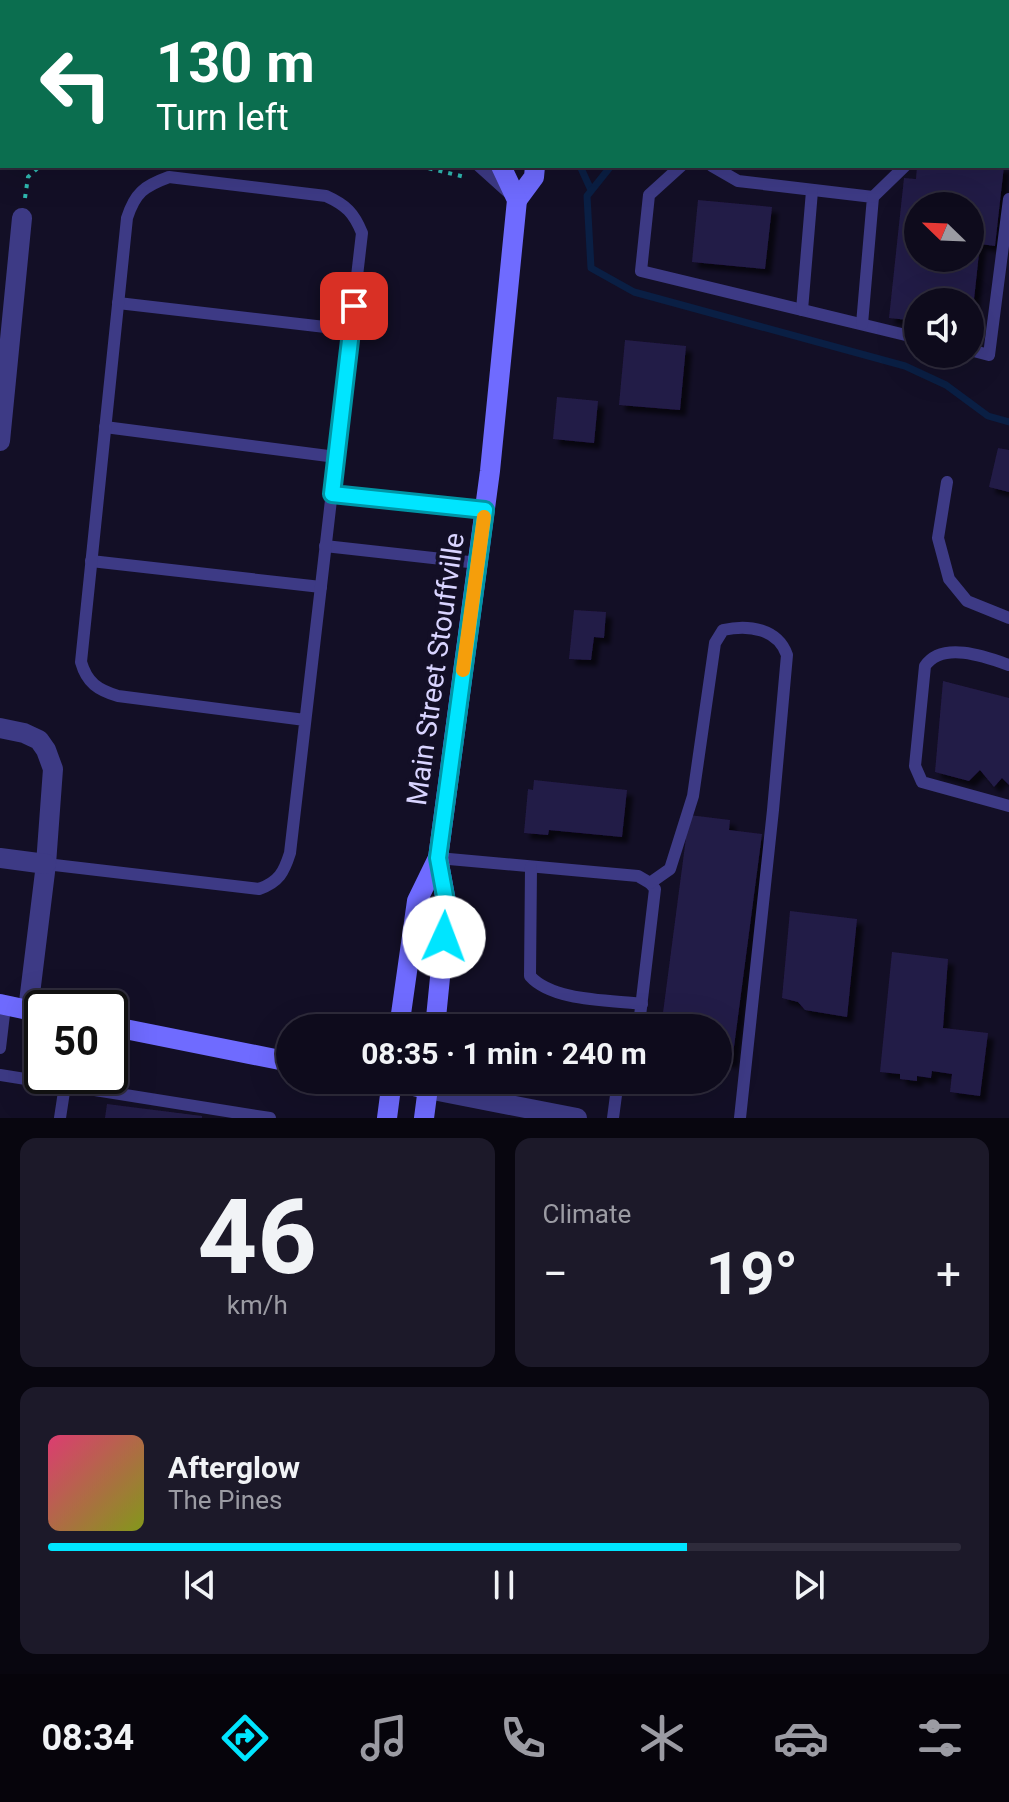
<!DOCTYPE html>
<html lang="en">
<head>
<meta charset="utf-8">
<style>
	body { margin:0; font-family:Roboto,sans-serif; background:#1c1929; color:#f1f3f6; height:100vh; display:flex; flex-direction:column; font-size:30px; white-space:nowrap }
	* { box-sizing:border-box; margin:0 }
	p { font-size:26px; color:#9b9ba3 }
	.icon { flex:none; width:44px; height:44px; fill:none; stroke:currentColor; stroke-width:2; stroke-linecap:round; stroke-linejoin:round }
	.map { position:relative; height:1118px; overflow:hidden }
	.drawer { display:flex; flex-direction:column; gap:20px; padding:20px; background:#08060f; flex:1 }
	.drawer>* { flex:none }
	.hud { position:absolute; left:0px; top:0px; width:1010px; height:168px; box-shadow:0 8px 32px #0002,0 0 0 2px #2e2b3b; background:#0b6e4f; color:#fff; overflow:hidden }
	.needle { width:52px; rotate:293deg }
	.tools { position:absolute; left:904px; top:192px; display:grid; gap:16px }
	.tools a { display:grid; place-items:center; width:80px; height:80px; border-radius:50%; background:#0e0b1c; box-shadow:0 8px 32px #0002,0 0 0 2px #2e2b3b; font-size:40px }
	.speed { position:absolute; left:24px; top:990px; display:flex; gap:16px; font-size:40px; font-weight:700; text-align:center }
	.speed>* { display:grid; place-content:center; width:104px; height:104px; border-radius:50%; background:#0e0b1c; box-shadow:0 8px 32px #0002,0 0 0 2px #2e2b3b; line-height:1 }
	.speed .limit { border:4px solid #111; border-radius:12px; background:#fff; color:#111 }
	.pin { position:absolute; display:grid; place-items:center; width:68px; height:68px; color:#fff; margin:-34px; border-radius:16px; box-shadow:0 4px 12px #0006 }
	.me { position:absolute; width:88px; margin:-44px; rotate:2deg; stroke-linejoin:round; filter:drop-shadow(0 0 6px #0008) }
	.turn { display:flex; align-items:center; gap:28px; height:168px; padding:0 24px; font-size:36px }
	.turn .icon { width:104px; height:104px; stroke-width:2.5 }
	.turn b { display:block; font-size:56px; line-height:68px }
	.big { font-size:60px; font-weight:700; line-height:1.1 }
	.drawer .tile { flex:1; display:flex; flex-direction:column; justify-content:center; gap:12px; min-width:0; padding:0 28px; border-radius:16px; background:#1c1929 }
	.drawer .dial { align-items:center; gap:0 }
	.dial b { font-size:104px; line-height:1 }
	.song { display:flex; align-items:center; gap:24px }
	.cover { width:96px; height:96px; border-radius:12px; background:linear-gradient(135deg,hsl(340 70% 55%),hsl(70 70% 35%)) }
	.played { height:8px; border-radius:4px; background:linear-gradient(90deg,#00e5ff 70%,#2e2b3b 70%) }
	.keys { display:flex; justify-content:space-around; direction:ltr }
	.heat { display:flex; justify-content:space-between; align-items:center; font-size:44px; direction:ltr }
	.drawer .tiles { flex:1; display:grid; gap:20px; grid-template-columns:1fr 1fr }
	.tile:last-child { grid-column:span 2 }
	.trip { position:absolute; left:276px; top:1014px; width:456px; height:80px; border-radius:40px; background:#0e0b1c; box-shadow:0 8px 32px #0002,0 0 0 2px #2e2b3b; font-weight:700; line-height:80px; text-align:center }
	.menu { display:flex; height:128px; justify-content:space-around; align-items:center; background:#06040b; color:#9b9ba3 }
	.menu .icon { width:56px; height:56px }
	.menu .current { color:#00e5ff }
	.menu b { font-size:36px; color:#f1f3f6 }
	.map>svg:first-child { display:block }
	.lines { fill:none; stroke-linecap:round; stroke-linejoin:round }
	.stream { stroke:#0a1f44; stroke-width:7 }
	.building { fill:#241b47; fill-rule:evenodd; filter:url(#shadow) }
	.path { stroke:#2fb8b0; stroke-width:4; stroke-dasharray:4 6; stroke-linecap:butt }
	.lane { stroke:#3d3a85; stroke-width:12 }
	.street { stroke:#3d3a85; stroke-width:20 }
	.secondary { stroke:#6f6bff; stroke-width:20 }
	.route-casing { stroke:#0095a6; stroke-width:20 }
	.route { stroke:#00e5ff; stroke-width:14 }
	.slow { stroke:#f59e0b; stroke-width:14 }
	.labels { text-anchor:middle; stroke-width:8; stroke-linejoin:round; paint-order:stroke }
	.street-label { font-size:28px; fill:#d9d4ff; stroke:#130f26 }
</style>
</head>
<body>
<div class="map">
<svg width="1009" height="1118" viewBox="0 0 1009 1118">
	<defs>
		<filter id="shadow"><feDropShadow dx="6" dy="6" stdDeviation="2" flood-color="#0009"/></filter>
	</defs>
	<rect width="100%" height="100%" fill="#130f26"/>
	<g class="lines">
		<g class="stream">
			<polyline points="580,166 591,190"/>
			<polyline points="611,166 587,196 591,268 634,292 905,366 946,385 988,416 1009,422"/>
		</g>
	</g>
	<g class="building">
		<path d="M 917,166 L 1004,166 L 995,246 L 980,244 L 972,318 L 970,318 L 970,302 L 918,302 L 918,321 L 889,318 L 904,178 L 916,179 ZM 918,206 L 970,206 L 970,258 L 918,258 Z"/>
		<polygon points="698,200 772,207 765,269 692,262"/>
		<polygon points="625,340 686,346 680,410 619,405"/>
		<polygon points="557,397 598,401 594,443 553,439"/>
		<polygon points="998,448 1009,450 1009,492 989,487"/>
		<polygon points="574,610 606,612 604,638 594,637 591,660 569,659"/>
		<polygon points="943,681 1009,698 1009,785 1002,778 994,787 980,770 969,781 935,772"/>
		<polygon points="534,780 627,790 622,837 549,830 548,835 524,833 528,789 533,790"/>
		<polygon points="689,815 730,820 729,830 762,834 732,1062 718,1060 718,1028 661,1028"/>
		<polygon points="790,911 857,919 847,1017 805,1010 798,1002 782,998"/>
		<polygon points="892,952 948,959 943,1028 988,1033 980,1096 950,1092 952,1074 932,1071 931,1078 917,1076 917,1081 900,1079 900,1074 880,1072"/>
		<polygon points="107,1104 202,1116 202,1118 105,1118"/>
	</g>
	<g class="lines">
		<g class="path">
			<polyline points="419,166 465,177"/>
			<polyline points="25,198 28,177 40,166"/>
		</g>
		<g class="lane">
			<polyline points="134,2 134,0"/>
			<polyline points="743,2 743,0"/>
			<polyline points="1008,144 1009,144"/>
			<polyline points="479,166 509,193"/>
			<polyline points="681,166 649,195 641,271 918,338"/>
			<polyline points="712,166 738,181 873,197 862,324"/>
			<polyline points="873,197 905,166"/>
			<polyline points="118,303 351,330"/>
			<polyline points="802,310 812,191"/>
			<polyline points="970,350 989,355 1009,199"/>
			<polyline points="105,427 336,457"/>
			<polyline points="947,482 938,538 949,579 967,601 1009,618"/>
			<polyline points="332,494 485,510"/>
			<polyline points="325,546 478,563"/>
			<polyline points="91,561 321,587"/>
			<path d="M 1009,665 C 984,656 942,641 925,666 L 915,766 L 922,782 L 1009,806"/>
			<polyline points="438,858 638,876 650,883 655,889 640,1016 636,1028"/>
			<path d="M 46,864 L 259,889 C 279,882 284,872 290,853 L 362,233 C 354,213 346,205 326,196 L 169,177 C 144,186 135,193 127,218 L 81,662 C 87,683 98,690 118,696 L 305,720"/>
			<path d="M 531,867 L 530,976 C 552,1001 608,1000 642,1004"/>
			<path d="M 650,883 L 670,869 L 693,796 L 715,643 L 723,630 C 749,624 778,629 787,655 L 773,810 L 740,1118"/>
			<polyline points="0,1048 5,1006"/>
			<polyline points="0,1075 270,1118"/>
			<polyline points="60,1118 65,1085"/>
			<polyline points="613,1118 618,1080"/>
		</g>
		<g class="street">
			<polyline points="999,0 1009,1"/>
			<polyline points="0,441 22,218"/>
			<polyline points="0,728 24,733 39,740 46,750 53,769 46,864 28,1010"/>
			<polyline points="0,858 46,864"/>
			<polyline points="428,1089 577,1118"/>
		</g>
		<g class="secondary">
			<polyline points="517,2 517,0"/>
			<polyline points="552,2 553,0"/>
			<polyline points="517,200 534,177 535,166"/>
			<polyline points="0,1004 42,1013"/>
			<polyline points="110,1026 290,1062"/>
			<polyline points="399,1028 417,901 438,858 490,471 517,200 501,166"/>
			<polyline points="435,1028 447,907 438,858"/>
			<polyline points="384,1080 428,1089"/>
			<polyline points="387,1118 392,1080"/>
			<polyline points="424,1118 429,1080"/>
		</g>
	</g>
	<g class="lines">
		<g class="route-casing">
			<polyline id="route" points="354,306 332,494 485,510 438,858 447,907 444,937"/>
		</g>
		<use href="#route" class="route"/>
		<polyline class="slow" points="463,670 484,517"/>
	</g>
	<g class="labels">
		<g class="street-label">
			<text transform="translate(435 669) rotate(-82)" y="10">Main Street Stouffville</text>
		</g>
	</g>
</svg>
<div class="tools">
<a><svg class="needle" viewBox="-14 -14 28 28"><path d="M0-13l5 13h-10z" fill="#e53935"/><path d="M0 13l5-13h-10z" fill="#9b9ba3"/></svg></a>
<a><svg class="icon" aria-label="sound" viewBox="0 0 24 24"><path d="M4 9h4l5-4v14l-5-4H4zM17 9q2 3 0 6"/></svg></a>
</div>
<div class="speed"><div class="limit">50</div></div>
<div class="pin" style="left:354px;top:306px;background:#d93025"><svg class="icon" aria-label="arrive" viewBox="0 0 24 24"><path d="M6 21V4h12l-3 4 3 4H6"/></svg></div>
<svg class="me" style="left:444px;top:937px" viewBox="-20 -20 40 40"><circle r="19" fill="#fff"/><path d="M0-13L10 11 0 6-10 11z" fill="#00e5ff"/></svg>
<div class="trip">08:35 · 1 min · 240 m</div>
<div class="hud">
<div class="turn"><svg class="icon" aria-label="left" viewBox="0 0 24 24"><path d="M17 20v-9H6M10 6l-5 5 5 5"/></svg><div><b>130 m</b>Turn left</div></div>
</div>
</div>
<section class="drawer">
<div class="tiles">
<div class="tile dial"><b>46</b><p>km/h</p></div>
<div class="tile"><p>Climate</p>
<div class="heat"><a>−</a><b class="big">19°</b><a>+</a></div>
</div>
<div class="tile">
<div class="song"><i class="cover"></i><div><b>Afterglow</b><p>The Pines</p></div></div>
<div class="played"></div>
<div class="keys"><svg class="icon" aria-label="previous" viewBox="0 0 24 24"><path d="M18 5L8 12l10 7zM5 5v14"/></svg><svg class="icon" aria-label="pause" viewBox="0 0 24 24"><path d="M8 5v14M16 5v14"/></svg><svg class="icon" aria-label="next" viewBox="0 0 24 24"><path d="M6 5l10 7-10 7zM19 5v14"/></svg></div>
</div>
</div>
</section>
<nav class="menu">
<b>08:34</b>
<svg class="icon current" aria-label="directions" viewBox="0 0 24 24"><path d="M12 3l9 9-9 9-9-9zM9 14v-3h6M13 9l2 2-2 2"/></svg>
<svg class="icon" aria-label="music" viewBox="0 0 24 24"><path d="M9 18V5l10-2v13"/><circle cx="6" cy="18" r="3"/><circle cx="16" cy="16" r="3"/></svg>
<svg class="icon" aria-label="phone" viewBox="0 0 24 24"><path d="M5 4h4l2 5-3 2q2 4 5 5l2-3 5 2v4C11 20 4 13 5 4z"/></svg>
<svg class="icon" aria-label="climate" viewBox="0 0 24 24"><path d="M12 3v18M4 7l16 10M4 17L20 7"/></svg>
<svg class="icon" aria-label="car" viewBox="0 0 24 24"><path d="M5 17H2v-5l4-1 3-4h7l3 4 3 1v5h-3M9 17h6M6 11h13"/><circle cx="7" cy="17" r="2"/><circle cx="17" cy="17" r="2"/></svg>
<svg class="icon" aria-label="filters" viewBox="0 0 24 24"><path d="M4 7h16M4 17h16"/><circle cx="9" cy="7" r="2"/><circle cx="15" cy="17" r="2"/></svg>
</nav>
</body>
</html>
